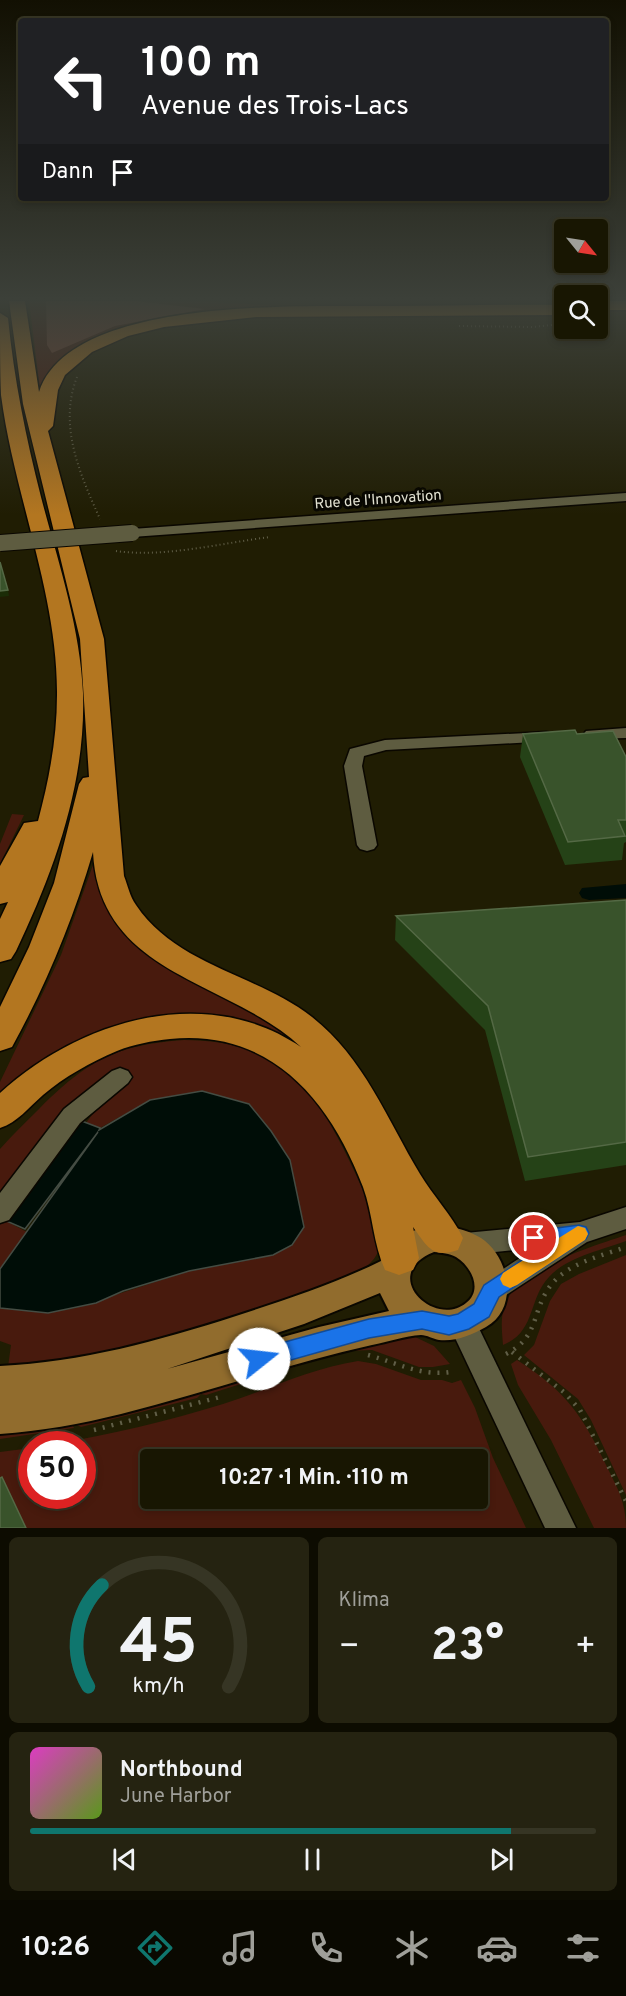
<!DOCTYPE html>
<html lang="de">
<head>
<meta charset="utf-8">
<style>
	body { margin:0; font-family:Overpass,sans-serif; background:#252311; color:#f1f3f6; height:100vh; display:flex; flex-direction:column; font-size:22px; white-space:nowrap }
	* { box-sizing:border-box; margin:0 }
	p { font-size:20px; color:#9f9f99 }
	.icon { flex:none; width:33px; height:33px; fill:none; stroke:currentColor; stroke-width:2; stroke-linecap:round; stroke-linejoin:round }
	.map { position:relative; height:1528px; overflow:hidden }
	.side { display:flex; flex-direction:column; gap:9px; padding:9px; background:#0d0c01; flex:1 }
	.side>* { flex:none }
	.banner { position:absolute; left:18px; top:18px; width:591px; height:183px; border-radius:6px; box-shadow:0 3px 9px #0003,0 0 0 2px #363524; background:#202124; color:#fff; overflow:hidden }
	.needle { width:39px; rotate:120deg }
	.controls { position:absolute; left:554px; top:219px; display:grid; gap:12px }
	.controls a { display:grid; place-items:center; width:54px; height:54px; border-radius:6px; background:#181602; box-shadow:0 3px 9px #0003,0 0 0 2px #363524; font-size:30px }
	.speed { position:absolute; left:18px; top:1431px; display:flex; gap:12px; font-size:30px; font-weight:700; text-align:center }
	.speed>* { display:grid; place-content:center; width:78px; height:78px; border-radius:50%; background:#181602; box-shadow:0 3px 9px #0003,0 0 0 2px #363524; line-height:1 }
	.speed .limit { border:9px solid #d22; background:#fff; color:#111 }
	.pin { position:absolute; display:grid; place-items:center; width:51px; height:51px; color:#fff; margin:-26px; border:3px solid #fff; border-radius:50%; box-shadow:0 2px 6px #0007 }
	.me { position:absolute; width:66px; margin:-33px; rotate:74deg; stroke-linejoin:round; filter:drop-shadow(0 0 4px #0008) }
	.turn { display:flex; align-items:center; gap:21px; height:126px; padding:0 24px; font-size:27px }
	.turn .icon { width:78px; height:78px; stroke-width:2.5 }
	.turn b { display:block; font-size:42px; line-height:51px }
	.then { display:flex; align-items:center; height:57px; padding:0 24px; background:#0003; gap:12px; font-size:22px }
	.big { font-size:45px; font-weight:700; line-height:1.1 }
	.side .widget { flex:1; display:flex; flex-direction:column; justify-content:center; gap:9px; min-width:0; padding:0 21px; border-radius:9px; background:#252311 }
	.side .dial { align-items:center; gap:0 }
	.dial svg { height:156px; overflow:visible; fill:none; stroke:#363524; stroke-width:7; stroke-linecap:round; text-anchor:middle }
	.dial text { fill:#f1f3f6; stroke:none }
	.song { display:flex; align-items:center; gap:18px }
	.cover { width:72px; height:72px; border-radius:9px; background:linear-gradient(135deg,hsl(310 70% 55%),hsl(90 70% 35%)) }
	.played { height:6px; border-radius:3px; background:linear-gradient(90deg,#0f766e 85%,#363524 85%) }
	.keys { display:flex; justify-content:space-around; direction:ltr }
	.heat { display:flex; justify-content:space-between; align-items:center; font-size:33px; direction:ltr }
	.side .tiles { flex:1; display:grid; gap:9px; grid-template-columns:1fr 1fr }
	.widget:last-child { grid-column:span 2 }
	.trip { position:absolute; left:140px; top:1449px; width:348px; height:60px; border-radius:6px; background:#181602; box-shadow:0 3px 9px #0003,0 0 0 2px #363524; font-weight:700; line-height:60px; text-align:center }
	.tabs { display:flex; height:96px; justify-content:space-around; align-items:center; background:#0a0901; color:#9f9f99 }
	.tabs .icon { width:42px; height:42px }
	.tabs .active { color:#0f766e }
	.tabs b { font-size:27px; color:#f1f3f6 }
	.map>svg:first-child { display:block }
	.green { fill:#481a0d; fill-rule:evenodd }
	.forest { fill:#7a4435 }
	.water { fill:#000d07; stroke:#444c43; stroke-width:1.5 }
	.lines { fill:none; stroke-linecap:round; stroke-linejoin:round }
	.canal { fill:#000d07; fill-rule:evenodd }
	.minor-casing { stroke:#0a0700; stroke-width:3 }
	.major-casing { stroke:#0a0700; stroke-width:4 }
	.highway-casing { stroke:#0a0700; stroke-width:3 }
	.path-far1 { stroke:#605e47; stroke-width:2; stroke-dasharray:1 3; stroke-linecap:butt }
	.path { stroke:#605e47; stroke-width:4.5; stroke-dasharray:2 7; stroke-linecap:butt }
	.minor { fill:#5e5c40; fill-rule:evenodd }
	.major { fill:#916c2d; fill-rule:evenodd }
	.highway { fill:#b37620; fill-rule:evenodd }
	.minor-bridge-casing { stroke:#0a0700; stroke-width:18; stroke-linecap:butt }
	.minor-bridge { stroke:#5e5c40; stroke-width:16 }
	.wall { fill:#254217 }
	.shaded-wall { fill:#1b2c07 }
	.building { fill:#39532b; stroke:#546945; stroke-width:1.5 }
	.route { fill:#1a73e8; stroke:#114b97; stroke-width:1.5 }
	.slow { fill:#f59e0b }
	.labels { text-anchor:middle; stroke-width:6; stroke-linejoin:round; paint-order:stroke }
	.far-street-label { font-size:15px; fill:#e1e0d0; stroke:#080701 }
</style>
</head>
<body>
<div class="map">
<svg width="626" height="1528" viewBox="0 0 626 1528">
	<rect width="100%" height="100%" fill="#201d03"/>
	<g class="green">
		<polygon points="29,301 196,301 337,309 271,310 113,335 45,389 40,389"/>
		<polygon points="12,814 24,815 0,864 0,844"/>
		<polygon points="94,862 100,862 109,901 283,1020 327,1074 166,1019 0,1103 0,1082 61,955"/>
		<path d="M 184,1040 C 221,1040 262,1048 290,1073 C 304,1086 317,1104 327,1119 C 342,1143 380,1219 379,1245 C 379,1251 376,1257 372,1261 C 356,1280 325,1286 303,1294 C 232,1319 159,1345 85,1357 C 59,1362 33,1364 8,1367 L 11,1345 L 0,1341 L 0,1308 L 48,1313 L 75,1308 L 189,1271 L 273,1255 L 150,1100 L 100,1128 L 86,1123 L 100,1104 L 0,1198 L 0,1149 C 12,1135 26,1122 39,1109 C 87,1061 115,1045 184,1040 Z"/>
		<polygon points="4,1220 27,1232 0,1269 0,1224"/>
		<path d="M 626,1235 L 626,1241 C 602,1250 567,1257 549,1277 C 528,1299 536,1332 503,1345 C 502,1332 500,1317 505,1304 C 519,1268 591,1247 626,1235 Z"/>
		<polygon points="626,1255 626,1495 591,1420 578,1399 524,1355 534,1345 550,1301 561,1284 579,1274"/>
		<polygon points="411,1335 434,1346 450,1364 433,1367 419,1367 372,1350 345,1351 206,1395 201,1394 197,1398 81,1427 77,1425 73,1426 74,1428 0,1439 0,1430"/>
		<path d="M 517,1360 C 566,1391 583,1416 607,1467 C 618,1489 626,1503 626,1528 L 594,1528 L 551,1440 L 518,1385 L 511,1364 Z"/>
		<path d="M 358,1361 L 376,1364 L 421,1380 L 442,1380 L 452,1383 L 461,1380 L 475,1408 L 493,1458 L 526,1528 L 21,1528 L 0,1505 L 0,1452 L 31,1448 L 32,1496 L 82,1496 L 82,1444 L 53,1444 C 111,1435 167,1421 223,1404 C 267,1390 312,1368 358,1361 ZM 150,1460 L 477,1460 L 477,1498 L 150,1498 Z"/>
	</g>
	<polygon class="forest" points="46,301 135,301 205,309 115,326 52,353 47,345"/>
	<polygon class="water" points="202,1091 249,1104 271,1131 290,1160 304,1227 292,1245 273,1255 189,1271 123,1291 96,1303 48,1313 0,1308 0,1269 98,1132 25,1229 4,1220 79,1120 100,1128 99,1130 150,1100"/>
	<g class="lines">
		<polygon class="canal" points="626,884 626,898 589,900 582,898 579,893 582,888"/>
		<g class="minor-casing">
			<g id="minor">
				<polygon points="626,493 626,501 132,537 125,533 132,529"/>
				<polygon points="626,728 626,738 586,739 583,735 586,731"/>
				<polygon points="546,732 552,733 555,737 552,741 386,750 364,756 362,766 377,845 374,849 367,851 360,849 357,845 344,766 350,749 385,740"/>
				<polygon points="120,1068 128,1071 132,1077 128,1083 80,1123 9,1220 0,1223 0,1193 64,1109 112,1071"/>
				<polygon points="626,1207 626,1229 587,1242 500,1299 491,1303 482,1299 478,1291 482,1283 535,1248 465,1255 456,1252 452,1244 456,1236 465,1233 580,1222"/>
				<polygon points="462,1311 472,1314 576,1528 545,1528 448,1323 452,1314"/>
			</g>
		</g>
		<g class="major-casing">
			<path id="major" d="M 433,1224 C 450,1226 466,1229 481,1238 C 509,1256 520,1308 486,1327 C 472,1335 455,1342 439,1340 C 433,1339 427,1335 421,1335 C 405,1336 388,1342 372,1345 C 287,1364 205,1393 121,1414 C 81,1424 41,1431 0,1434 L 0,1400 L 16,1399 L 0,1400 L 0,1366 C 82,1362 158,1341 236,1316 C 285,1300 334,1284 381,1261 C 391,1237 410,1232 433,1224 ZM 434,1252 C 442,1253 449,1253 456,1257 C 472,1267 483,1290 466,1303 C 434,1329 378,1274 434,1252 ZM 380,1293 L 389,1311 L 319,1327 L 167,1369 L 304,1324 Z"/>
		</g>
		<g class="highway-casing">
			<g id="highway">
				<path d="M 9,301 L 25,301 L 39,392 C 71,294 312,307 395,306 C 451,306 508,304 564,305 L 564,315 L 257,317 L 164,327 L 128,336 L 92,352 L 65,375 L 58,390 L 53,426 L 48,431 L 104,639 L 124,876 C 128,886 130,897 136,905 C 177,966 257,974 312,1017 C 364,1058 387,1119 420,1174 C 433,1196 452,1215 463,1238 L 458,1250 C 432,1259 427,1246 413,1227 L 419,1258 L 413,1270 L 399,1275 L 385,1270 C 373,1244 373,1214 363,1187 C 330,1100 271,1029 170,1039 C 152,1041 134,1044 117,1051 C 91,1062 64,1077 43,1095 C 28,1108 18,1122 0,1128 L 0,1093 C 80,1020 206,982 301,1047 C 228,979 99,976 93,852 C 73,920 46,985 12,1047 L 0,1051 L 0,1007 L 29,947 L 54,883 L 79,784 L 83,778 L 89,777 L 80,639 L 23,404 Z"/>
				<rect x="597" y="301" width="29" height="9"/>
				<path d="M 0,313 L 8,318 C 14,379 26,438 41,497 C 58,562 80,626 83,693 C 86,784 54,871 16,951 L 11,959 L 0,962 L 0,919 L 8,902 L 0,904 L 0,866 L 24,823 L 38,821 C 49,780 57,738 57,695 C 58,595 14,495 1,395 C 0,369 0,340 0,313 Z"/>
			</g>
		</g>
		<g class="path-far1">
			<polyline points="459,326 533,327 560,324"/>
			<path d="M 77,377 C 58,426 80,474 100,519"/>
			<path d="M 116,551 C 163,558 222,543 270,537"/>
		</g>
		<g class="path">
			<polyline points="512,1352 565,1393 580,1410 626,1501"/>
			<path d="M 506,1354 C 540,1337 531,1311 551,1285 C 568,1263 601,1256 626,1247"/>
			<path d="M 368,1355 C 398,1363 423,1378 455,1371"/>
			<polyline points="94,1430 224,1396"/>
		</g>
		<use href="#minor" class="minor"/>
		<use href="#major" class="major"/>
		<use href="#highway" class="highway"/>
		<g class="minor-bridge-casing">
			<polyline id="minor-bridge" points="0,543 132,533"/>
		</g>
		<use href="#minor-bridge" class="minor-bridge"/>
	</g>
	<g class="wall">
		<polygon points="523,734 577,734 626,757 626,842 624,843 622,860 565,865 520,757"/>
		<polygon points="626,900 626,1165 525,1181 485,1030 395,940 396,916"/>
	</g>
	<polygon class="shaded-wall" points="8,590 9,596 0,597 0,591"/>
	<g class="building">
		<polygon points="0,562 8,590 0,591"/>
		<polygon points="575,730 577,734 613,731 626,757 626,820 618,820 625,836 568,842 523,734"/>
		<polygon points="626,900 626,1142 528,1157 488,1006 396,916"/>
		<polygon points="2,1477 26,1528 0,1528 0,1478"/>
	</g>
	<linearGradient id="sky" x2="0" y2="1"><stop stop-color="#121002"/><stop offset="0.58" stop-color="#3c4039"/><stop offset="1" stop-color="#3c4039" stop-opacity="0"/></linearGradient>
	<rect width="626" height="515" fill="url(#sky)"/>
	<polygon class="route" points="579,1225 586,1227 589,1233 586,1239 499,1297 489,1317 469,1329 449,1335 422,1329 369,1338 259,1369 251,1366 248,1359 251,1352 259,1349 369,1319 422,1311 449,1316 458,1314 474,1304 484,1285 545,1245 534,1246 527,1244 524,1238 527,1232"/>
	<polygon class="slow" points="578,1226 585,1228 588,1234 585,1240 517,1285 510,1288 503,1285 500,1279 503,1273"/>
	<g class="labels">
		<g class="far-street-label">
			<text transform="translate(378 499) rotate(-4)" y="5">Rue de l'Innovation</text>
		</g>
	</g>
</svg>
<div class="controls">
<a><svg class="needle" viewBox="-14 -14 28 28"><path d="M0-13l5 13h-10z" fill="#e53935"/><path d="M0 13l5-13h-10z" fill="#9f9f99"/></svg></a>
<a><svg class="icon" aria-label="search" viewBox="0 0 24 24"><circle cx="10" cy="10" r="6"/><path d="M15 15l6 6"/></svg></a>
</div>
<div class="speed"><div class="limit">50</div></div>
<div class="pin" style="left:534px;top:1238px;background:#d93025"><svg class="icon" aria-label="arrive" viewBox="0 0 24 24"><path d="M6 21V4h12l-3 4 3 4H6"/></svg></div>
<svg class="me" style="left:259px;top:1359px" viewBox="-20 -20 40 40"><circle r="19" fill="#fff"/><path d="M0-13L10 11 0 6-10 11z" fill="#1a73e8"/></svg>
<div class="trip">10:27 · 1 Min. · 110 m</div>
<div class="banner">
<div class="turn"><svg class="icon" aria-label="left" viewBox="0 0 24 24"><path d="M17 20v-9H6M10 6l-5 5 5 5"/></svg><div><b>100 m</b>Avenue des Trois-Lacs</div></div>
<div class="then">Dann<svg class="icon" aria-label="arrive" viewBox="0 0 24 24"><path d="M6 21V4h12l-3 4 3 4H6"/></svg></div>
</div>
</div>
<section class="side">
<div class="tiles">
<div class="widget dial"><svg viewBox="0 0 100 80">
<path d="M14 69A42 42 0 1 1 86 69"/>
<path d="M14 69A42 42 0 0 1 21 17" stroke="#0f766e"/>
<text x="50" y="56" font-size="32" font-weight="700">45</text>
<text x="50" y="72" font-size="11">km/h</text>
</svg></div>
<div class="widget"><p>Klima</p>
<div class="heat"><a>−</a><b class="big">23°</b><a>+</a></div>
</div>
<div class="widget">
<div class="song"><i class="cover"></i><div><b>Northbound</b><p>June Harbor</p></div></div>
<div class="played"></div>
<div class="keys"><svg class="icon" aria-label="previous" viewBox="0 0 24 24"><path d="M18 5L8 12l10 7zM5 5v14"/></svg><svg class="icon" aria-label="pause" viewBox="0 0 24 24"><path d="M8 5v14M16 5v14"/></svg><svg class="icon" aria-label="next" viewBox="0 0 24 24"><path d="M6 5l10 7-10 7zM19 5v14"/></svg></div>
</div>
</div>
</section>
<nav class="tabs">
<b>10:26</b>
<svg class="icon active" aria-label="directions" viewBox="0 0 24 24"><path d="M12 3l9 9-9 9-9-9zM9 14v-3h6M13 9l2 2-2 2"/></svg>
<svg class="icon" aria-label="music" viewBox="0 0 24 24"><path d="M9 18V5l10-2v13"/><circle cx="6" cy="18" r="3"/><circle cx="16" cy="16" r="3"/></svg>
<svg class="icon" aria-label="phone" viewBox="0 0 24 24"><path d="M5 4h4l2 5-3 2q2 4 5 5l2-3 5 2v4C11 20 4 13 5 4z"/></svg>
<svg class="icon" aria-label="climate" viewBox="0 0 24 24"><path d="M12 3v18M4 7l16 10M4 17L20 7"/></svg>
<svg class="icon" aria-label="car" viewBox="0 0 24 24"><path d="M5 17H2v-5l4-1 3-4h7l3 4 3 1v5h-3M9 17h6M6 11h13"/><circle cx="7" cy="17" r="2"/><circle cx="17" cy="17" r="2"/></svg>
<svg class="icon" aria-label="filters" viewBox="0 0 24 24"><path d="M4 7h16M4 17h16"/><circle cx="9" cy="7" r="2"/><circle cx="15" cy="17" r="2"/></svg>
</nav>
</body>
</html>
